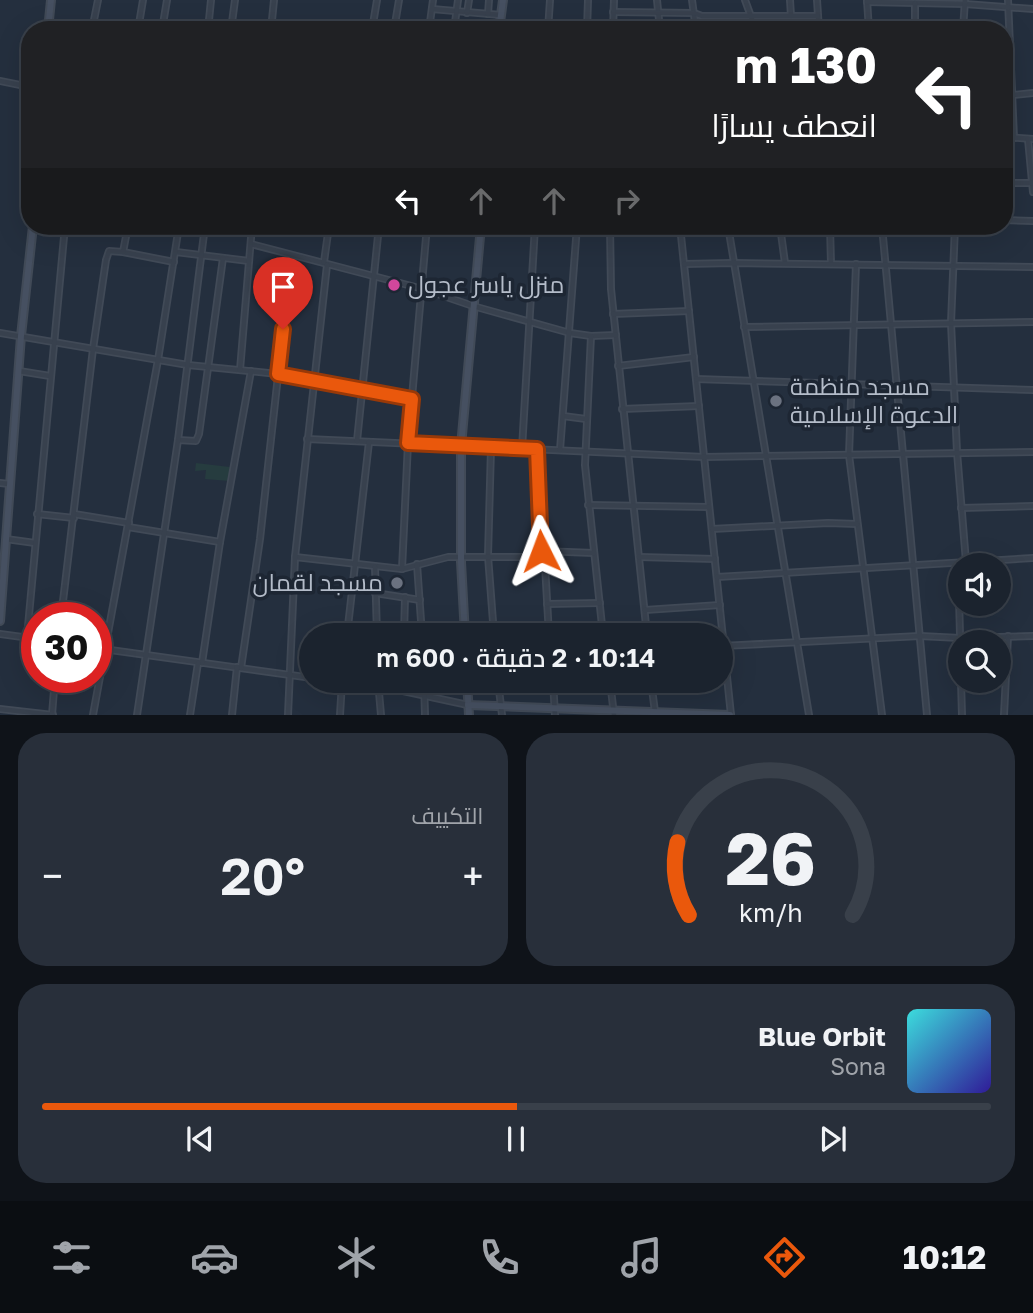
<!DOCTYPE html>
<html lang="ar">
<head>
<meta charset="utf-8">
<style>
	body { margin:0; font-family:"Golos Text",Cairo,sans-serif; background:#282f3a; color:#f1f3f6; direction:rtl; height:100vh; display:flex; flex-direction:column; font-size:26px; white-space:nowrap }
	* { box-sizing:border-box; margin:0 }
	p { font-size:23px; color:#a0a4aa }
	.icon { flex:none; width:38px; height:38px; fill:none; stroke:currentColor; stroke-width:2; stroke-linecap:round; stroke-linejoin:round }
	.map { position:relative; height:715px; overflow:hidden; direction:ltr }
	.drawer { display:flex; flex-direction:column; gap:18px; padding:18px; background:#0f1319; flex:1 }
	.drawer>* { flex:none }
	.hud { position:absolute; left:21px; top:21px; width:992px; height:214px; border-radius:28px; box-shadow:0 7px 28px #0002,0 0 0 2px #39404a; direction:rtl; background:#202124; color:#fff; overflow:hidden }
	.fabs { position:absolute; left:948px; top:553px; display:grid; gap:14px }
	.fabs a { display:grid; place-items:center; width:63px; height:63px; border-radius:50%; background:#1b232e; box-shadow:0 7px 28px #0002,0 0 0 2px #39404a; font-size:35px }
	.speed { position:absolute; left:21px; top:602px; display:flex; gap:14px; font-size:35px; font-weight:700; text-align:center }
	.speed>* { display:grid; place-content:center; width:91px; height:91px; border-radius:50%; background:#1b232e; box-shadow:0 7px 28px #0002,0 0 0 2px #39404a; line-height:1 }
	.speed .limit { border:10px solid #d22; background:#fff; color:#111 }
	.pin { position:absolute; display:grid; place-items:center; width:60px; height:60px; color:#fff; margin:-72px -30px; border-radius:50% 50% 50% 0; rotate:-45deg; box-shadow:0 0 7px #0007 }
	.pin .icon { rotate:45deg }
	.me { position:absolute; width:77px; margin:-38px; rotate:357deg; stroke-linejoin:round; filter:drop-shadow(0 0 5px #0008) }
	.turn { display:flex; align-items:center; gap:24px; height:147px; padding:0 21px; font-size:32px }
	.turn .icon { width:91px; height:91px; stroke-width:2.5 }
	.turn b { display:block; font-size:49px; line-height:60px }
	.lanes { display:flex; align-items:center; height:66px; padding:0 21px; background:#0003; justify-content:center; gap:35px; direction:ltr }
	.lanes .off { opacity:.35 }
	.big { font-size:52px; font-weight:600; line-height:1.1 }
	.drawer .card { flex:1; display:flex; flex-direction:column; justify-content:center; gap:10px; min-width:0; padding:0 24px; border-radius:28px; background:#282f3a }
	.drawer .dial { align-items:center; gap:0 }
	.dial svg { height:182px; overflow:visible; fill:none; stroke:#39404a; stroke-width:7; stroke-linecap:round; text-anchor:middle }
	.dial text { fill:#f1f3f6; stroke:none }
	.song { display:flex; align-items:center; gap:21px }
	.cover { width:84px; height:84px; border-radius:10px; background:linear-gradient(135deg,hsl(180 70% 55%),hsl(250 70% 35%)) }
	.played { height:7px; border-radius:4px; background:linear-gradient(90deg,#ea580c 50%,#39404a 50%) }
	.keys { display:flex; justify-content:space-around; direction:ltr }
	.heat { display:flex; justify-content:space-between; align-items:center; font-size:38px; direction:ltr }
	.drawer .tiles { flex:1; display:grid; gap:18px; grid-template-columns:1fr 1fr }
	.card:last-child { grid-column:span 2 }
	.trip { position:absolute; left:299px; top:623px; width:434px; height:70px; border-radius:35px; background:#1b232e; box-shadow:0 7px 28px #0002,0 0 0 2px #39404a; font-weight:600; line-height:70px; text-align:center; direction:rtl }
	.menu { display:flex; height:112px; justify-content:space-around; align-items:center; background:#0b0e12; color:#a0a4aa }
	.menu .icon { width:49px; height:49px }
	.menu .on { color:#ea580c }
	.menu b { font-size:32px; color:#f1f3f6 }
	.map>svg:first-child { display:block }
	.green { fill:#263c3f }
	.lines { fill:none; stroke-linecap:round; stroke-linejoin:round }
	.street-casing { stroke:#414a57; stroke-width:8 }
	.secondary-casing { stroke:#414a57; stroke-width:10 }
	.street { stroke:#38414e; stroke-width:4.5 }
	.secondary { stroke:#465061; stroke-width:6 }
	.route-casing { stroke:#983908; stroke-width:18 }
	.route { stroke:#ea580c; stroke-width:12 }
	.hotel-dot { fill:#d1479c; stroke:#1d2633; stroke-width:2.5 }
	.worship-dot { fill:#6b7280; stroke:#1d2633; stroke-width:2.5 }
	.labels { text-anchor:middle; stroke-width:7; stroke-linejoin:round; paint-order:stroke }
	.poi-label { font-size:24px; fill:#b4bcc9; stroke:#1d2633; text-anchor:start }
</style>
</head>
<body>
<div class="map">
<svg width="1033" height="715" viewBox="0 0 1033 715">
	<rect width="100%" height="100%" fill="#242f3e"/>
	<polygon class="green" points="196,463 230,467 229,481 205,479 206,470 195,471"/>
	<g class="lines">
		<g class="street-casing">
			<g id="street">
				<polyline points="657,0 660,30"/>
				<polyline points="692,0 696,30"/>
				<polyline points="745,0 756,30"/>
				<polyline points="790,0 791,16"/>
				<polyline points="817,0 819,30"/>
				<polyline points="867,0 869,30"/>
				<polyline points="1008,0 1014,138"/>
				<polyline points="867,2 965,4 1033,9"/>
				<polyline points="432,9 501,15"/>
				<polyline points="613,12 694,13 702,16 818,16"/>
				<polyline points="467,13 469,0"/>
				<polyline points="488,14 489,0"/>
				<polyline points="92,30 98,0"/>
				<polyline points="138,30 143,0"/>
				<polyline points="162,30 167,0"/>
				<polyline points="208,30 211,0"/>
				<polyline points="231,30 235,0"/>
				<polyline points="271,30 274,0"/>
				<polyline points="372,30 377,0"/>
				<polyline points="394,30 399,0"/>
				<polyline points="429,30 433,0"/>
				<polyline points="454,30 458,0"/>
				<polyline points="548,30 550,0"/>
				<polyline points="587,30 588,0"/>
				<polyline points="613,30 614,0"/>
				<polyline points="915,30 915,3"/>
				<polyline points="963,30 965,0"/>
				<polyline points="0,81 30,87"/>
				<polyline points="1013,95 1033,93"/>
				<polyline points="1004,137 1033,139"/>
				<polyline points="1028,139 1033,192"/>
				<polyline points="1004,183 1032,183"/>
				<polyline points="1004,220 1033,221"/>
				<polyline points="610,226 611,289 647,635"/>
				<polyline points="659,226 680,228"/>
				<polyline points="680,226 731,715"/>
				<polyline points="728,226 809,715"/>
				<polyline points="780,226 785,263"/>
				<polyline points="830,226 831,264"/>
				<polyline points="882,226 927,715"/>
				<polyline points="955,226 951,323 957,452 966,562"/>
				<polyline points="729,229 749,226"/>
				<polyline points="251,244 423,289 473,306 570,333 591,336 616,335"/>
				<polyline points="123,252 174,262"/>
				<polyline points="176,252 249,261"/>
				<polyline points="324,262 329,226"/>
				<polyline points="684,264 733,263 1033,267"/>
				<polyline points="856,264 849,455 882,715"/>
				<polyline points="613,314 689,311"/>
				<polyline points="744,327 1033,322"/>
				<polyline points="0,333 188,365 278,374 412,399"/>
				<polyline points="591,336 585,465 603,635"/>
				<polyline points="618,366 694,357"/>
				<polyline points="240,370 252,226"/>
				<polyline points="19,371 50,376"/>
				<polyline points="696,379 1033,390"/>
				<polyline points="622,409 699,406"/>
				<polyline points="563,416 586,419"/>
				<polyline points="307,439 704,457 1033,452"/>
				<polyline points="178,440 196,441 199,434 223,258"/>
				<polyline points="357,441 379,226"/>
				<polyline points="491,448 488,556 494,635"/>
				<polyline points="522,449 535,226"/>
				<polyline points="537,449 541,545 545,565 549,635"/>
				<polyline points="560,450 577,226"/>
				<polyline points="0,483 9,484"/>
				<polyline points="588,505 709,507"/>
				<polyline points="961,508 1033,506"/>
				<polyline points="37,514 74,518"/>
				<polyline points="74,514 129,523"/>
				<polyline points="128,527 220,542"/>
				<polyline points="712,529 828,523 857,524"/>
				<polyline points="6,539 35,543"/>
				<polyline points="541,551 594,553"/>
				<polyline points="295,557 402,569 448,557 543,557"/>
				<polyline points="639,557 715,559"/>
				<polyline points="958,563 961,670"/>
				<polyline points="417,564 422,635"/>
				<polyline points="375,567 377,635"/>
				<polyline points="402,569 408,443 427,226"/>
				<polyline points="717,577 1033,558"/>
				<polyline points="375,593 420,600"/>
				<polyline points="547,604 600,603"/>
				<polyline points="645,610 720,605"/>
				<polyline points="61,618 93,349 106,260 109,251 123,252 128,226"/>
				<polyline points="0,634 37,639"/>
				<polyline points="347,635 369,442"/>
				<polyline points="404,635 405,597"/>
				<polyline points="27,637 65,226"/>
				<polyline points="722,646 920,636 960,638 1033,636"/>
				<polyline points="96,648 312,678"/>
				<polyline points="202,663 220,542 251,371"/>
				<polyline points="241,668 260,539 288,285"/>
				<polyline points="329,681 403,691 468,705"/>
				<polyline points="378,681 381,715"/>
				<polyline points="424,681 425,715"/>
				<polyline points="498,681 502,715"/>
				<polyline points="553,681 555,715"/>
				<polyline points="610,681 614,715"/>
				<polyline points="651,681 655,712"/>
				<polyline points="961,681 962,715"/>
				<polyline points="403,691 403,681"/>
				<polyline points="0,709 53,715"/>
				<polyline points="52,715 55,677"/>
				<polyline points="93,715 158,360 179,226"/>
				<polyline points="137,715 178,440 205,226"/>
				<polyline points="190,715 198,663"/>
				<polyline points="232,715 237,667"/>
				<polyline points="288,715 295,557 327,265"/>
				<polyline points="340,715 342,682"/>
				<polyline points="1004,715 1008,636"/>
			</g>
		</g>
		<g class="secondary-casing">
			<g id="secondary">
				<polyline points="48,30 51,0"/>
				<polyline points="499,30 503,0"/>
				<polyline points="0,621 21,336 33,226"/>
				<polyline points="465,635 461,562 461,446 481,226"/>
				<polyline points="467,681 469,715"/>
				<polyline points="468,705 730,715"/>
			</g>
		</g>
		<use href="#street" class="street"/>
		<use href="#secondary" class="secondary"/>
	</g>
	<g class="lines">
		<g class="route-casing">
			<polyline id="route" points="283,329 278,374 412,399 408,443 537,449 541,551"/>
		</g>
		<use href="#route" class="route"/>
	</g>
	<circle class="hotel-dot" cx="394" cy="285" r="7"/>
	<g class="worship-dot">
		<circle cx="776" cy="401" r="7"/>
		<circle cx="397" cy="583" r="7"/>
	</g>
	<g class="labels">
		<g class="poi-label">
			<text x="408" y="293">منزل ياسر عجول</text>
			<text x="790" y="395">مسجد منظمة<tspan x="790" dy="28">الدعوة الإسلامية</tspan></text>
			<text x="383" y="591" text-anchor="end">مسجد لقمان</text>
		</g>
	</g>
</svg>
<div class="fabs">
<a><svg class="icon" aria-label="sound" viewBox="0 0 24 24"><path d="M4 9h4l5-4v14l-5-4H4zM17 9q2 3 0 6"/></svg></a>
<a><svg class="icon" aria-label="search" viewBox="0 0 24 24"><circle cx="10" cy="10" r="6"/><path d="M15 15l6 6"/></svg></a>
</div>
<div class="speed"><div class="limit">30</div></div>
<div class="pin" style="left:283px;top:329px;background:#d93025"><svg class="icon" aria-label="arrive" viewBox="0 0 24 24"><path d="M6 21V4h12l-3 4 3 4H6"/></svg></div>
<svg class="me" style="left:541px;top:551px" viewBox="-20 -20 40 40"><path d="M0-17L14 15 0 8-14 15z" fill="#ea580c" stroke="#fff" stroke-width="4"/></svg>
<div class="trip">10:14 · 2 دقيقة · 600 m</div>
<div class="hud">
<div class="turn"><svg class="icon" aria-label="left" viewBox="0 0 24 24"><path d="M17 20v-9H6M10 6l-5 5 5 5"/></svg><div><b>130 m</b>انعطف يسارًا</div></div>
<div class="lanes"><svg class="icon" aria-label="left" viewBox="0 0 24 24"><path d="M17 20v-9H6M10 6l-5 5 5 5"/></svg><svg class="icon off" aria-label="ahead" viewBox="0 0 24 24"><path d="M12 20V5M6 11l6-6 6 6"/></svg><svg class="icon off" aria-label="ahead" viewBox="0 0 24 24"><path d="M12 20V5M6 11l6-6 6 6"/></svg><svg class="icon off" aria-label="right" viewBox="0 0 24 24"><path d="M7 20v-9h11M14 6l5 5-5 5"/></svg></div>
</div>
</div>
<section class="drawer">
<div class="tiles">
<div class="card dial"><svg viewBox="0 0 100 80">
<path d="M14 69A42 42 0 1 1 86 69"/>
<path d="M14 69A42 42 0 0 1 9 37" stroke="#ea580c"/>
<text x="50" y="56" font-size="32" font-weight="700">26</text>
<text x="50" y="72" font-size="11">km/h</text>
</svg></div>
<div class="card"><p>التكييف</p>
<div class="heat"><a>−</a><b class="big">20°</b><a>+</a></div>
</div>
<div class="card">
<div class="song"><i class="cover"></i><div><b>Blue Orbit</b><p>Sona</p></div></div>
<div class="played"></div>
<div class="keys"><svg class="icon" aria-label="previous" viewBox="0 0 24 24"><path d="M18 5L8 12l10 7zM5 5v14"/></svg><svg class="icon" aria-label="pause" viewBox="0 0 24 24"><path d="M8 5v14M16 5v14"/></svg><svg class="icon" aria-label="next" viewBox="0 0 24 24"><path d="M6 5l10 7-10 7zM19 5v14"/></svg></div>
</div>
</div>
</section>
<nav class="menu">
<b>10:12</b>
<svg class="icon on" aria-label="directions" viewBox="0 0 24 24"><path d="M12 3l9 9-9 9-9-9zM9 14v-3h6M13 9l2 2-2 2"/></svg>
<svg class="icon" aria-label="music" viewBox="0 0 24 24"><path d="M9 18V5l10-2v13"/><circle cx="6" cy="18" r="3"/><circle cx="16" cy="16" r="3"/></svg>
<svg class="icon" aria-label="phone" viewBox="0 0 24 24"><path d="M5 4h4l2 5-3 2q2 4 5 5l2-3 5 2v4C11 20 4 13 5 4z"/></svg>
<svg class="icon" aria-label="climate" viewBox="0 0 24 24"><path d="M12 3v18M4 7l16 10M4 17L20 7"/></svg>
<svg class="icon" aria-label="car" viewBox="0 0 24 24"><path d="M5 17H2v-5l4-1 3-4h7l3 4 3 1v5h-3M9 17h6M6 11h13"/><circle cx="7" cy="17" r="2"/><circle cx="17" cy="17" r="2"/></svg>
<svg class="icon" aria-label="filters" viewBox="0 0 24 24"><path d="M4 7h16M4 17h16"/><circle cx="9" cy="7" r="2"/><circle cx="15" cy="17" r="2"/></svg>
</nav>
</body>
</html>
